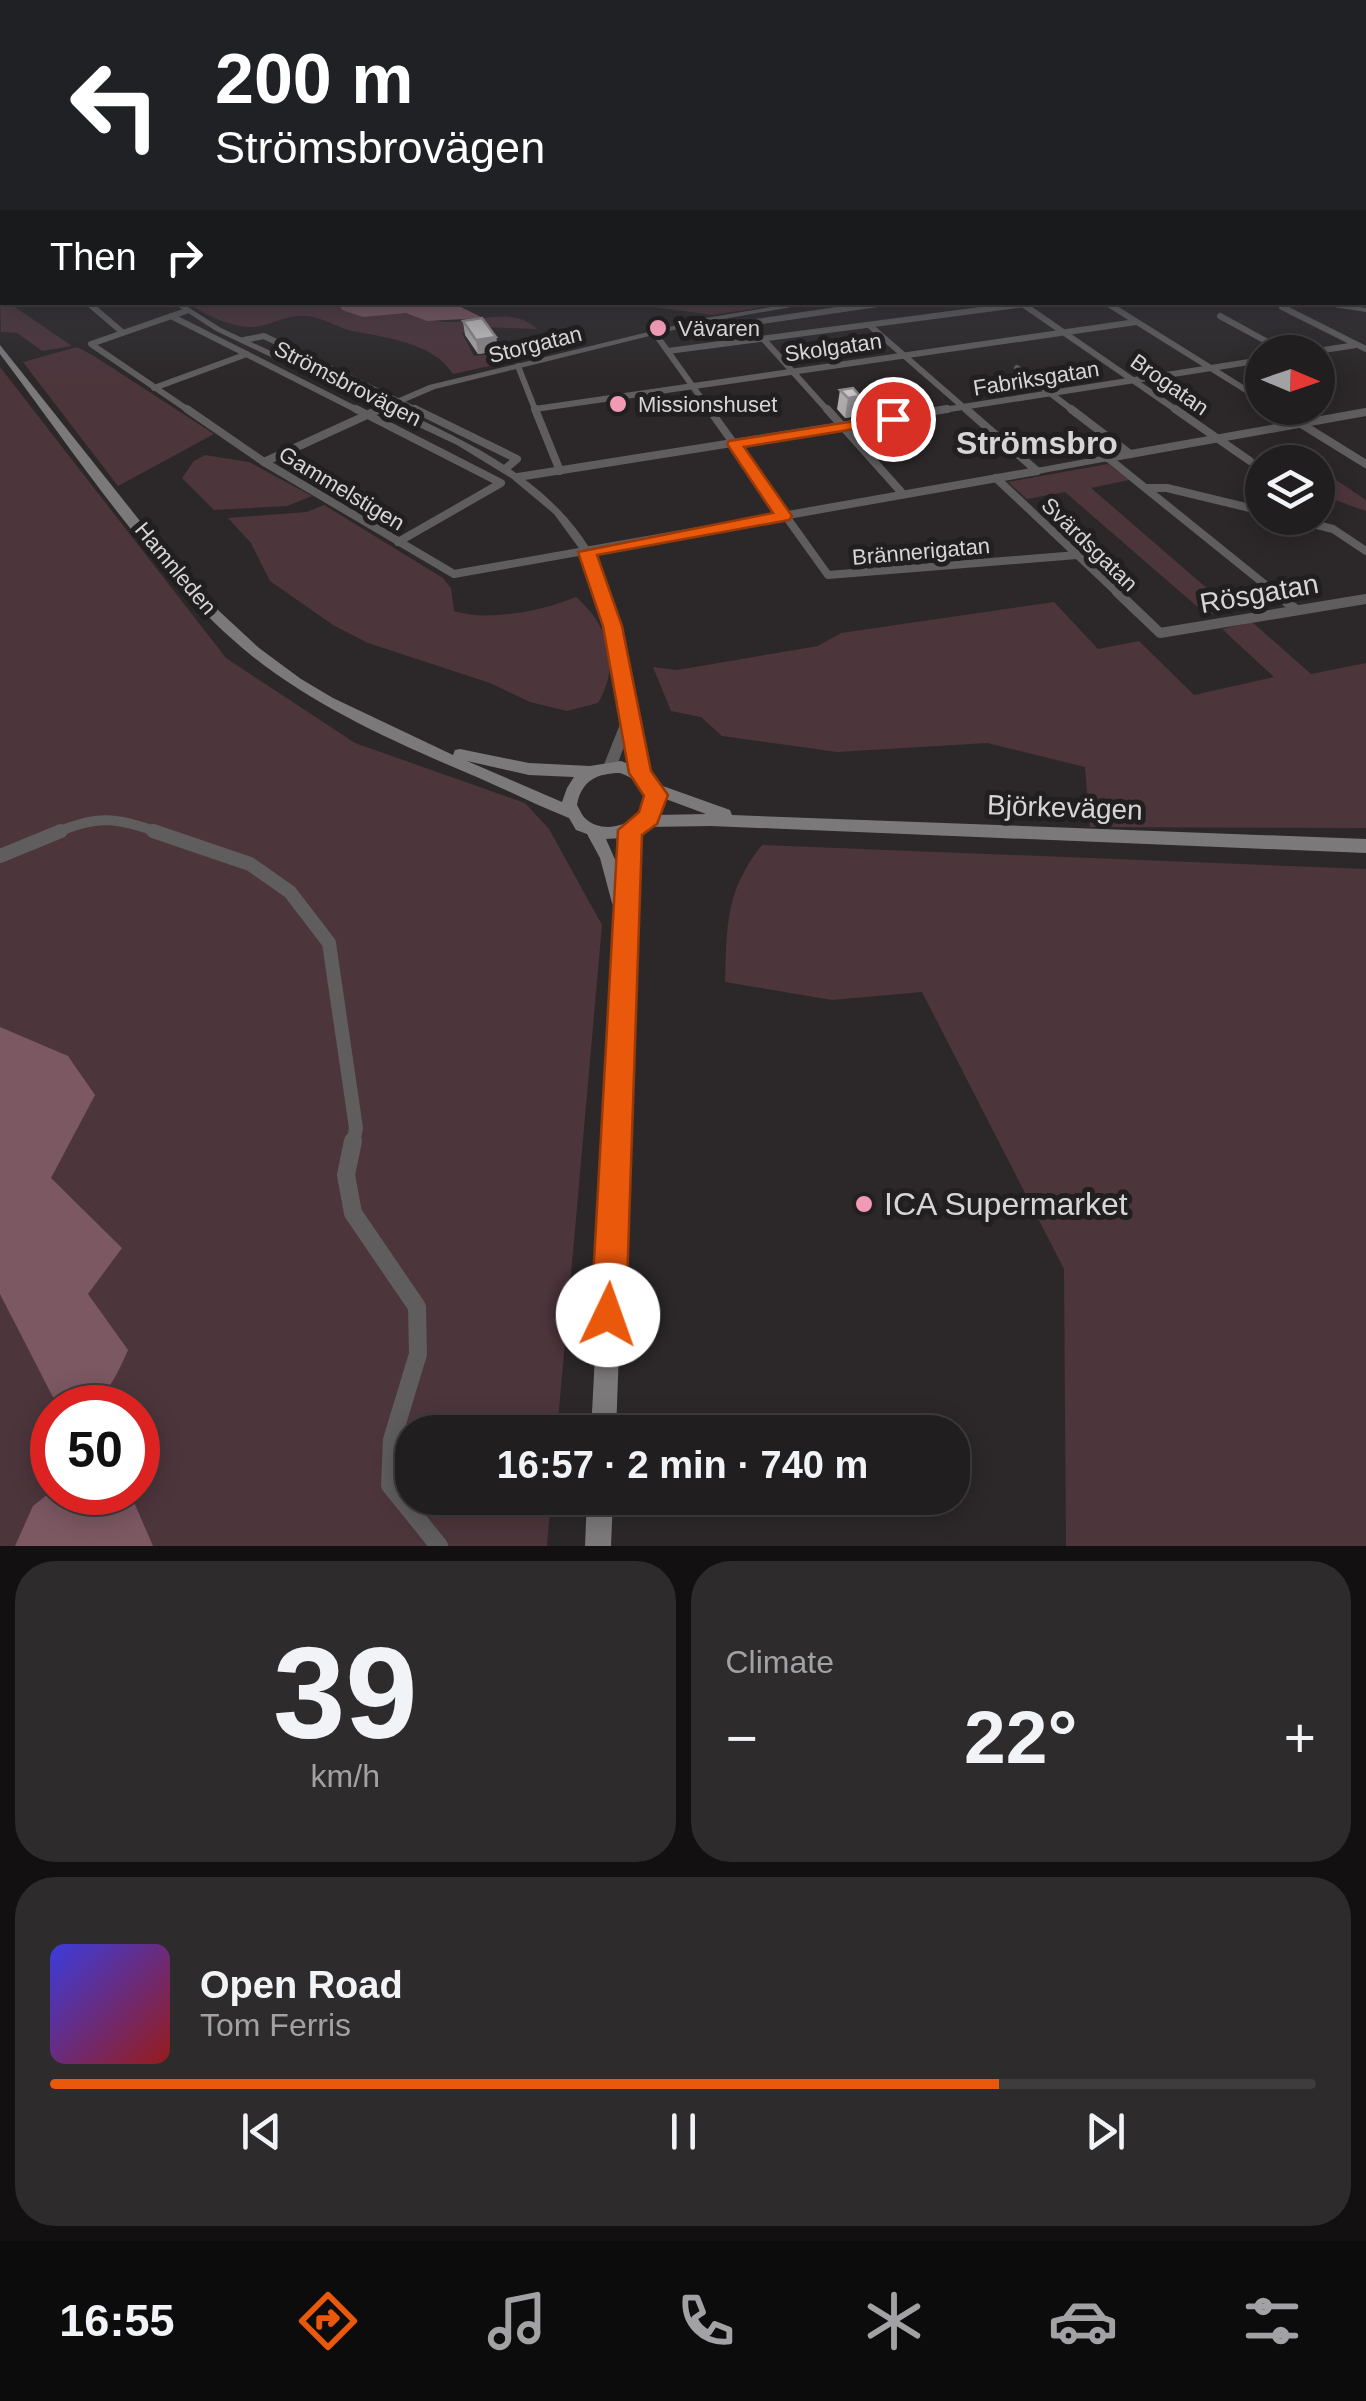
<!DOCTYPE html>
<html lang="en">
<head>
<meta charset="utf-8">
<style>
	body { margin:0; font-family:Arial,sans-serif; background:#2d2b2c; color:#f1f3f6; height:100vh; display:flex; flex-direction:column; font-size:38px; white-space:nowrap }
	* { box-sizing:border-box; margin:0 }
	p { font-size:32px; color:#a2a2a4 }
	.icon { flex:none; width:55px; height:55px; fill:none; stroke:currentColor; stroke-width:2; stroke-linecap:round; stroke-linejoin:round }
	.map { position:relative; height:1546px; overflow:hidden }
	.sheet { display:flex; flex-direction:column; gap:15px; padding:15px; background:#121011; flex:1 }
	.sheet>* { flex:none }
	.banner { position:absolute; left:0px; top:0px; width:1368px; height:305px; box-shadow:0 5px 25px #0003,0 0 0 2px #3e3c3d; background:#202124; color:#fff; overflow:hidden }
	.needle { width:65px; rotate:92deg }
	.controls { position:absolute; left:1245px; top:335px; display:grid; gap:20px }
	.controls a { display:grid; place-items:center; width:90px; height:90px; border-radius:50%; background:#211e1f; box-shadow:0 5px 25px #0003,0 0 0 2px #3e3c3d; font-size:50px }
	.speed { position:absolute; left:30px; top:1385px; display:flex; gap:20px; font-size:50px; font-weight:700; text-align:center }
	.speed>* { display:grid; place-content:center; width:130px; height:130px; border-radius:50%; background:#211e1f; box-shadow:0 5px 25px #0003,0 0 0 2px #3e3c3d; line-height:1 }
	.speed .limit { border:15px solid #d22; background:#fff; color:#111 }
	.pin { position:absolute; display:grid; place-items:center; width:85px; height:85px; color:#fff; margin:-42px; border:5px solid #fff; border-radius:50%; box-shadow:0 2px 10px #0007 }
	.me { position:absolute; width:110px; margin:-55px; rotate:3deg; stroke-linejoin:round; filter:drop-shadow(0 0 8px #0008) }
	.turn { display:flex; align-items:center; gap:35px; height:210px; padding:0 50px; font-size:45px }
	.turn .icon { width:130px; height:130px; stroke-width:2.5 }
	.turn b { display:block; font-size:70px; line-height:85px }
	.then { display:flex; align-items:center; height:95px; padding:0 50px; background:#0003; gap:20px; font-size:38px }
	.big { font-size:75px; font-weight:700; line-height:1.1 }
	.sheet .card { flex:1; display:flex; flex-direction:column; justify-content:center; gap:15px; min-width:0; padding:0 35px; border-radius:40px; background:#2d2b2c }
	.sheet .dial { align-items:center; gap:0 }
	.dial b { font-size:130px; line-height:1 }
	.song { display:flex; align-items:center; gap:30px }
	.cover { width:120px; height:120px; border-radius:15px; background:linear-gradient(135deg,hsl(240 70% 55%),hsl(0 70% 35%)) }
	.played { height:10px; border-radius:5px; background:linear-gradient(90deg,#ea580c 75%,#3e3c3d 75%) }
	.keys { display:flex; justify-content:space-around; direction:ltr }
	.heat { display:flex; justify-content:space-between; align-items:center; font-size:55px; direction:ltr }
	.sheet .tiles { flex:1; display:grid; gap:15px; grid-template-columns:1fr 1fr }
	.card:last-child { grid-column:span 2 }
	.trip { position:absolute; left:395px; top:1415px; width:575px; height:100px; border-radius:40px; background:#211e1f; box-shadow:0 5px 25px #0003,0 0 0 2px #3e3c3d; font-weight:700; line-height:100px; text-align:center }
	.dock { display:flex; height:160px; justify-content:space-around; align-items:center; background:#0d0c0c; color:#a2a2a4 }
	.dock .icon { width:70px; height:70px }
	.dock .selected { color:#ea580c }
	.dock b { font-size:45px; color:#f1f3f6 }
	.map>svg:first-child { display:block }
	.green { fill:#4d353c; fill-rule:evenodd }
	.water { fill:#7c5862 }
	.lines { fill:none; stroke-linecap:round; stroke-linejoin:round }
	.river { fill:#7c5862; fill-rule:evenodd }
	.pedestrian { stroke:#5f5d5d; stroke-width:6 }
	.minor-far4 { stroke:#5f5d5d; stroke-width:6 }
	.minor-far3 { stroke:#5f5d5d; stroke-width:8 }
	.minor-far2 { stroke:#5f5d5d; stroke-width:10 }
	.minor-far1 { stroke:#5f5d5d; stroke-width:14 }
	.minor { stroke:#5f5d5d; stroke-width:18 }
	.tertiary { fill:#5f5d5d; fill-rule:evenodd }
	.secondary { fill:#7c797a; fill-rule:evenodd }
	.wall { fill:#aea9aa }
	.shaded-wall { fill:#8d8a8b }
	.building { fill:#cac5c6; stroke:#8d8a8b; stroke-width:2.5 }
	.route { fill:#ea580c; stroke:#983908; stroke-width:2.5 }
	.poi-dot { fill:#f09ab5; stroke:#221f20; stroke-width:4 }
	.labels { text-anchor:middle; stroke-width:10; stroke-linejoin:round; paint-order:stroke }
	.far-poi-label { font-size:22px; fill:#d8d5d6; stroke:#221f20; text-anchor:start }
	.far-street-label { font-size:22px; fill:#d8d5d6; stroke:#221f20 }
	.street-label { font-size:28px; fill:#d8d5d6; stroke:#221f20 }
	.far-district-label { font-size:32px; font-weight:bold; fill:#d8d5d6; stroke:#221f20 }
	.near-poi-label { font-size:32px; fill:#d8d5d6; stroke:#221f20; text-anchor:start }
</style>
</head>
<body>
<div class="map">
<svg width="1366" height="1546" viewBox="0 0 1366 1546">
	<rect width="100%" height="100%" fill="#2c2829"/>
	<g class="green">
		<polygon points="0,295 2,302 9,303 72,346 42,351 17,333 1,332"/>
		<path d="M 187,303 L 338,303 L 342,310 C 365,318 380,312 403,313 C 420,314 431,322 448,322 C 477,323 512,305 537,329 L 481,327 L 462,333 L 474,356 L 490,354 L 512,361 L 453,374 C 434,344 390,338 358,332 C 336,329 321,314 298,316 C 283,317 268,326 253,327 C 232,328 204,314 187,303 Z"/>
		<polygon points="683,303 790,303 712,315 655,307 684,307"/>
		<polygon points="77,347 94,356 214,434 118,486 23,362"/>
		<path d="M 0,367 L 226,658 L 355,743 L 525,803 L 549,829 L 602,925 L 557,1432 L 412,1432 L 412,1498 L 551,1498 L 547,1546 L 0,1546 ZM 52,1408 L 138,1408 L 138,1492 L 52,1492 Z"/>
		<polygon points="205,455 249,462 312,496 287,506 214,510 182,478 194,461"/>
		<polygon points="1108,464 1129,480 1091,488 1231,609 1207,615 1065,492 1027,499 1008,482"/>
		<polygon points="1318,468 1366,500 1366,511 1318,494"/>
		<path d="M 324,505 L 443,578 L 451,588 L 454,611 C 488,622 542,611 576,597 C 609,626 621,664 598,703 L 567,711 L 530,702 L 490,683 L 368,643 L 333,625 L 270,581 L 251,543 L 228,518 L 307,512 Z"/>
		<polygon points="1054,602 1098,649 1139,641 1194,695 1274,677 1222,629 1252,622 1311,674 1366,663 1366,828 1090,827 1085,767 987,743 837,752 722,736 701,717 671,711 653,667 677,670 818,646 841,633"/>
		<path d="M 762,845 L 1366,869 L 1366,1546 L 1066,1546 L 1064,1269 L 922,992 L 832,1000 L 725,982 C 727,926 725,891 762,845 Z"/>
	</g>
	<g class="water">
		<polygon points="338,303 453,303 483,318 427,321 406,313 363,317 342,310"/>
		<path d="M 0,1027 L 68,1056 L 95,1095 L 51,1178 L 122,1248 L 88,1294 L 128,1350 C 112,1386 103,1408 58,1407 L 0,1294 Z"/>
		<polygon points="52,1491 130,1493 153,1546 15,1546 33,1506"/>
	</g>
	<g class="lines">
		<polygon class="river" points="660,302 713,302 707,306"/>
		<polyline class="pedestrian" points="1037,471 1108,458"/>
		<g class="minor-far4">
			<polyline points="87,302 121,331"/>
			<polyline points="1105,302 1262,400"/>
			<polyline points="1024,305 1179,412"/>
			<polyline points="1282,307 1366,349"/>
			<polyline points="186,311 91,344 191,412"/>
			<polyline points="171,316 361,412"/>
			<polyline points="1220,316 1286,352"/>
			<polyline points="869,325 969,412"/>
			<polyline points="654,332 711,412"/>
			<polyline points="244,340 264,336 420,412"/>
			<polyline points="668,351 1041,302"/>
			<polyline points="1311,352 1356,345"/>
			<polyline points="518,366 536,412"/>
			<polyline points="1017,368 1075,412"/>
			<polyline points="154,388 247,354"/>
			<polyline points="1275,408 1281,412"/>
			<polyline points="535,409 1136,322"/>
			<polyline points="374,412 383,408"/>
			<polyline points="829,412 749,323 891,302"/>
			<polyline points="931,412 1262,360"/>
		</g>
		<g class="minor-far3">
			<polyline points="187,409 264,462 454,574 1037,471"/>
			<polyline points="356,409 501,483 398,542"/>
			<polyline points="415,409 517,459 505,469"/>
			<polyline points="535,409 560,471"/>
			<polyline points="709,409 828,575 1077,555"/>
			<polyline points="827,409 903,494"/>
			<polyline points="966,409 1037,471"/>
			<polyline points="1071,409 1130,454"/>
			<polyline points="1175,409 1250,461"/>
			<polyline points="1277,409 1366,464"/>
			<polyline points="1108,458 1366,412"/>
			<polyline points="1108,458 1278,595"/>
			<polyline points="264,462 380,409"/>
			<polyline points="518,477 947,409"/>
			<polyline points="996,478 1120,595"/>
			<polyline points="1147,488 1167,488 1262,511"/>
			<polyline points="1289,518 1333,529 1366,551"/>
		</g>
		<g class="minor-far2">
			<polyline points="1117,592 1160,633 1366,599"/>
			<polyline points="1275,592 1294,608"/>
			<path d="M 55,833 C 100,814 116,818 161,833"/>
		</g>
		<g class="minor-far1">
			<polyline points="153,831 250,864 290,892 329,943 356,1128 353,1143"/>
			<polyline points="0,856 61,831"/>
		</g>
		<polyline class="minor" points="353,1141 346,1175 353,1213 417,1307 418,1354 392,1440 390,1485 439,1546"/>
		<g class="tertiary">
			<path d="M 171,302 L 180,302 L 221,328 L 385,404 L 429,385 L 706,318 L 801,302 L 820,302 L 706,322 L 435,389 L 393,407 C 465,440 547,478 590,549 C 598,562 603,578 607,592 C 627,651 633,713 647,773 L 645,777 L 640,778 L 633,773 L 626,741 L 615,771 L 610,772 L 603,767 L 622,719 L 613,660 L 592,578 L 581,551 L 554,514 L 511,478 L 457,445 L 216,331 Z"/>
			<polygon points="1301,302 1324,302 1366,308 1366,312"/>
		</g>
		<g class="secondary">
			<rect x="0" y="194" width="2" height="4"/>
			<rect x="0" y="210" width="2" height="4"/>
			<polygon points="2,222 2,226 0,227 0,223"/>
			<path d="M 0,345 L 179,570 L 219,611 L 259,648 L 301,679 L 333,698 L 453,755 L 455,750 L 460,749 L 529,763 L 590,766 L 621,761 L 647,771 L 660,785 L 730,810 L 732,815 L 1366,839 L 1366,853 L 711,826 L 646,827 L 638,832 L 616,1432 L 591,1432 L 618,909 L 612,903 L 600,858 L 587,834 L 576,830 L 569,818 C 538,806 509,791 479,778 C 399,744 320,710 252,656 C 156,578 75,453 0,354 ZM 467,761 L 529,775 L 574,777 L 567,788 L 562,802 ZM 620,773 C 685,797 615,846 586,819 C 582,816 580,810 577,805 C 581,781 597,773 620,773 ZM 663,798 L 706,814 L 657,815 ZM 622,838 L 620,871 L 606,839 Z"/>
			<polygon points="587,1498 613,1498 611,1546 585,1546"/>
		</g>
	</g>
	<g class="wall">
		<polygon points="463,321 496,337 498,351 478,354 465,335"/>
		<polygon points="840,390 860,396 857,416 845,418 837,409"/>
	</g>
	<g class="shaded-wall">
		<polygon points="496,337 498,351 478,354 476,340"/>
		<polygon points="860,396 857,416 845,418 848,398"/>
	</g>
	<g class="building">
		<polygon points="482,318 496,337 476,340 463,321"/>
		<polygon points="853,388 860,396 848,398 840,390"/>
	</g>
	<linearGradient id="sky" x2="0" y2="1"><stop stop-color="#181617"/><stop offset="0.43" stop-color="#454854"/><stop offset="1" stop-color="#454854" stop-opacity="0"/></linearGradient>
	<rect width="1366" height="379" fill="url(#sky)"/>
	<polygon class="route" points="893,415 898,422 744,447 792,516 789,520 597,555 622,626 651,771 668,795 657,824 642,835 626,1315 621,1328 608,1333 596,1328 591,1315 618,830 639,812 644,796 629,773 603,626 578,552 773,513 727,444 729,441"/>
	<g class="poi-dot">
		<circle cx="658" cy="328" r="10"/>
		<circle cx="618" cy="404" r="10"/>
		<circle cx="864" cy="1204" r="10"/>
	</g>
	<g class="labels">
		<g class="far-poi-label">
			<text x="678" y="336">Vävaren</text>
			<text x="638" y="412">Missionshuset</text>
		</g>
		<g class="far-street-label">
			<text transform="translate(535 344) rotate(-14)" y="8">Storgatan</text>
			<text transform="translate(833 347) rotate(-8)" y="8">Skolgatan</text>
			<text transform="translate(1036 378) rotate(-9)" y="8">Fabriksgatan</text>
			<text transform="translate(348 383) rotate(27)" y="8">Strömsbrovägen</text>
			<text transform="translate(1170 384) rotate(35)" y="8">Brogatan</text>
			<text transform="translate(342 488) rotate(31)" y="8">Gammelstigen</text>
			<text transform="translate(1090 544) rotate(44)" y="8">Svärdsgatan</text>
			<text transform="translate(921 551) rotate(-5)" y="8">Brännerigatan</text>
			<text transform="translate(176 568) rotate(50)" y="8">Hamnleden</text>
		</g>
		<g class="street-label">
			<text transform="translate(1259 593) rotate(-10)" y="10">Rösgatan</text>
			<text transform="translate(1065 807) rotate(2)" y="10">Björkevägen</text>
		</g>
		<g class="far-district-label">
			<text x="1037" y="454">Strömsbro</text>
		</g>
		<g class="near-poi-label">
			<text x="884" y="1215">ICA Supermarket</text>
		</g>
	</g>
</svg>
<div class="controls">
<a><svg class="needle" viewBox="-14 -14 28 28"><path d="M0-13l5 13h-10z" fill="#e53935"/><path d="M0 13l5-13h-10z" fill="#a2a2a4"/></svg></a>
<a><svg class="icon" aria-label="layers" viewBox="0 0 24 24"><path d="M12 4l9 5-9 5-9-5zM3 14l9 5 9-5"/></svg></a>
</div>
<div class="speed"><div class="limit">50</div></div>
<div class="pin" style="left:893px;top:419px;background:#d93025"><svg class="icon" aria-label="arrive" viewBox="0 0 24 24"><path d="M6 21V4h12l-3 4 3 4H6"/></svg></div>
<svg class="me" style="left:608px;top:1315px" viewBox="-20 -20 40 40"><circle r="19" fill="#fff"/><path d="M0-13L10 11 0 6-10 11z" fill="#ea580c"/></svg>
<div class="trip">16:57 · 2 min · 740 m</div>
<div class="banner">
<div class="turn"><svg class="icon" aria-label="left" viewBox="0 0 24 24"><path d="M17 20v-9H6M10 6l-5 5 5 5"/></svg><div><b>200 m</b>Strömsbrovägen</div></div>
<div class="then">Then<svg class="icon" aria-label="right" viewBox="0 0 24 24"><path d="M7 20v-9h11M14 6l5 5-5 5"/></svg></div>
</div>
</div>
<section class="sheet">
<div class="tiles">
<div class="card dial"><b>39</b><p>km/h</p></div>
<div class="card"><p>Climate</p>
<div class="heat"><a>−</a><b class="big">22°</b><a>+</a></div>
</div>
<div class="card">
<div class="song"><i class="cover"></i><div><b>Open Road</b><p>Tom Ferris</p></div></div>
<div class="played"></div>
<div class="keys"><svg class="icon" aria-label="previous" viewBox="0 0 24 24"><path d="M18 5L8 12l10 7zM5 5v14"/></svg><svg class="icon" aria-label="pause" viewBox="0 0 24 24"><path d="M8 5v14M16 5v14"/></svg><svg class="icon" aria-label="next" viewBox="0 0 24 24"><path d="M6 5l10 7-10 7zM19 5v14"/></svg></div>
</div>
</div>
</section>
<nav class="dock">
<b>16:55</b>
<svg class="icon selected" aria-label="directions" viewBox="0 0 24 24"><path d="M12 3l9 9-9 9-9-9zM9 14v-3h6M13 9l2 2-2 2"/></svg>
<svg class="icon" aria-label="music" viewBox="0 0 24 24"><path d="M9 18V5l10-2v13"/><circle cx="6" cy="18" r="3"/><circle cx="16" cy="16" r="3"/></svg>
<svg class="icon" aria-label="phone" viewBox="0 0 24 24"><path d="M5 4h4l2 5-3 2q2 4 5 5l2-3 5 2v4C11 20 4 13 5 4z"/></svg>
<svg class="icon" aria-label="climate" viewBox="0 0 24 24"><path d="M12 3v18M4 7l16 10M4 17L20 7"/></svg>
<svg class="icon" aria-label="car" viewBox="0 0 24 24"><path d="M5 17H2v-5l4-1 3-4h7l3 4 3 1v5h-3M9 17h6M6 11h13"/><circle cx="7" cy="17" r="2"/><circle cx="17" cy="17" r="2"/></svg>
<svg class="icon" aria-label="filters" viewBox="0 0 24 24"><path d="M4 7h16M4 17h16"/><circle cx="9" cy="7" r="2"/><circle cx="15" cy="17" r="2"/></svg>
</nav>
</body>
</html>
